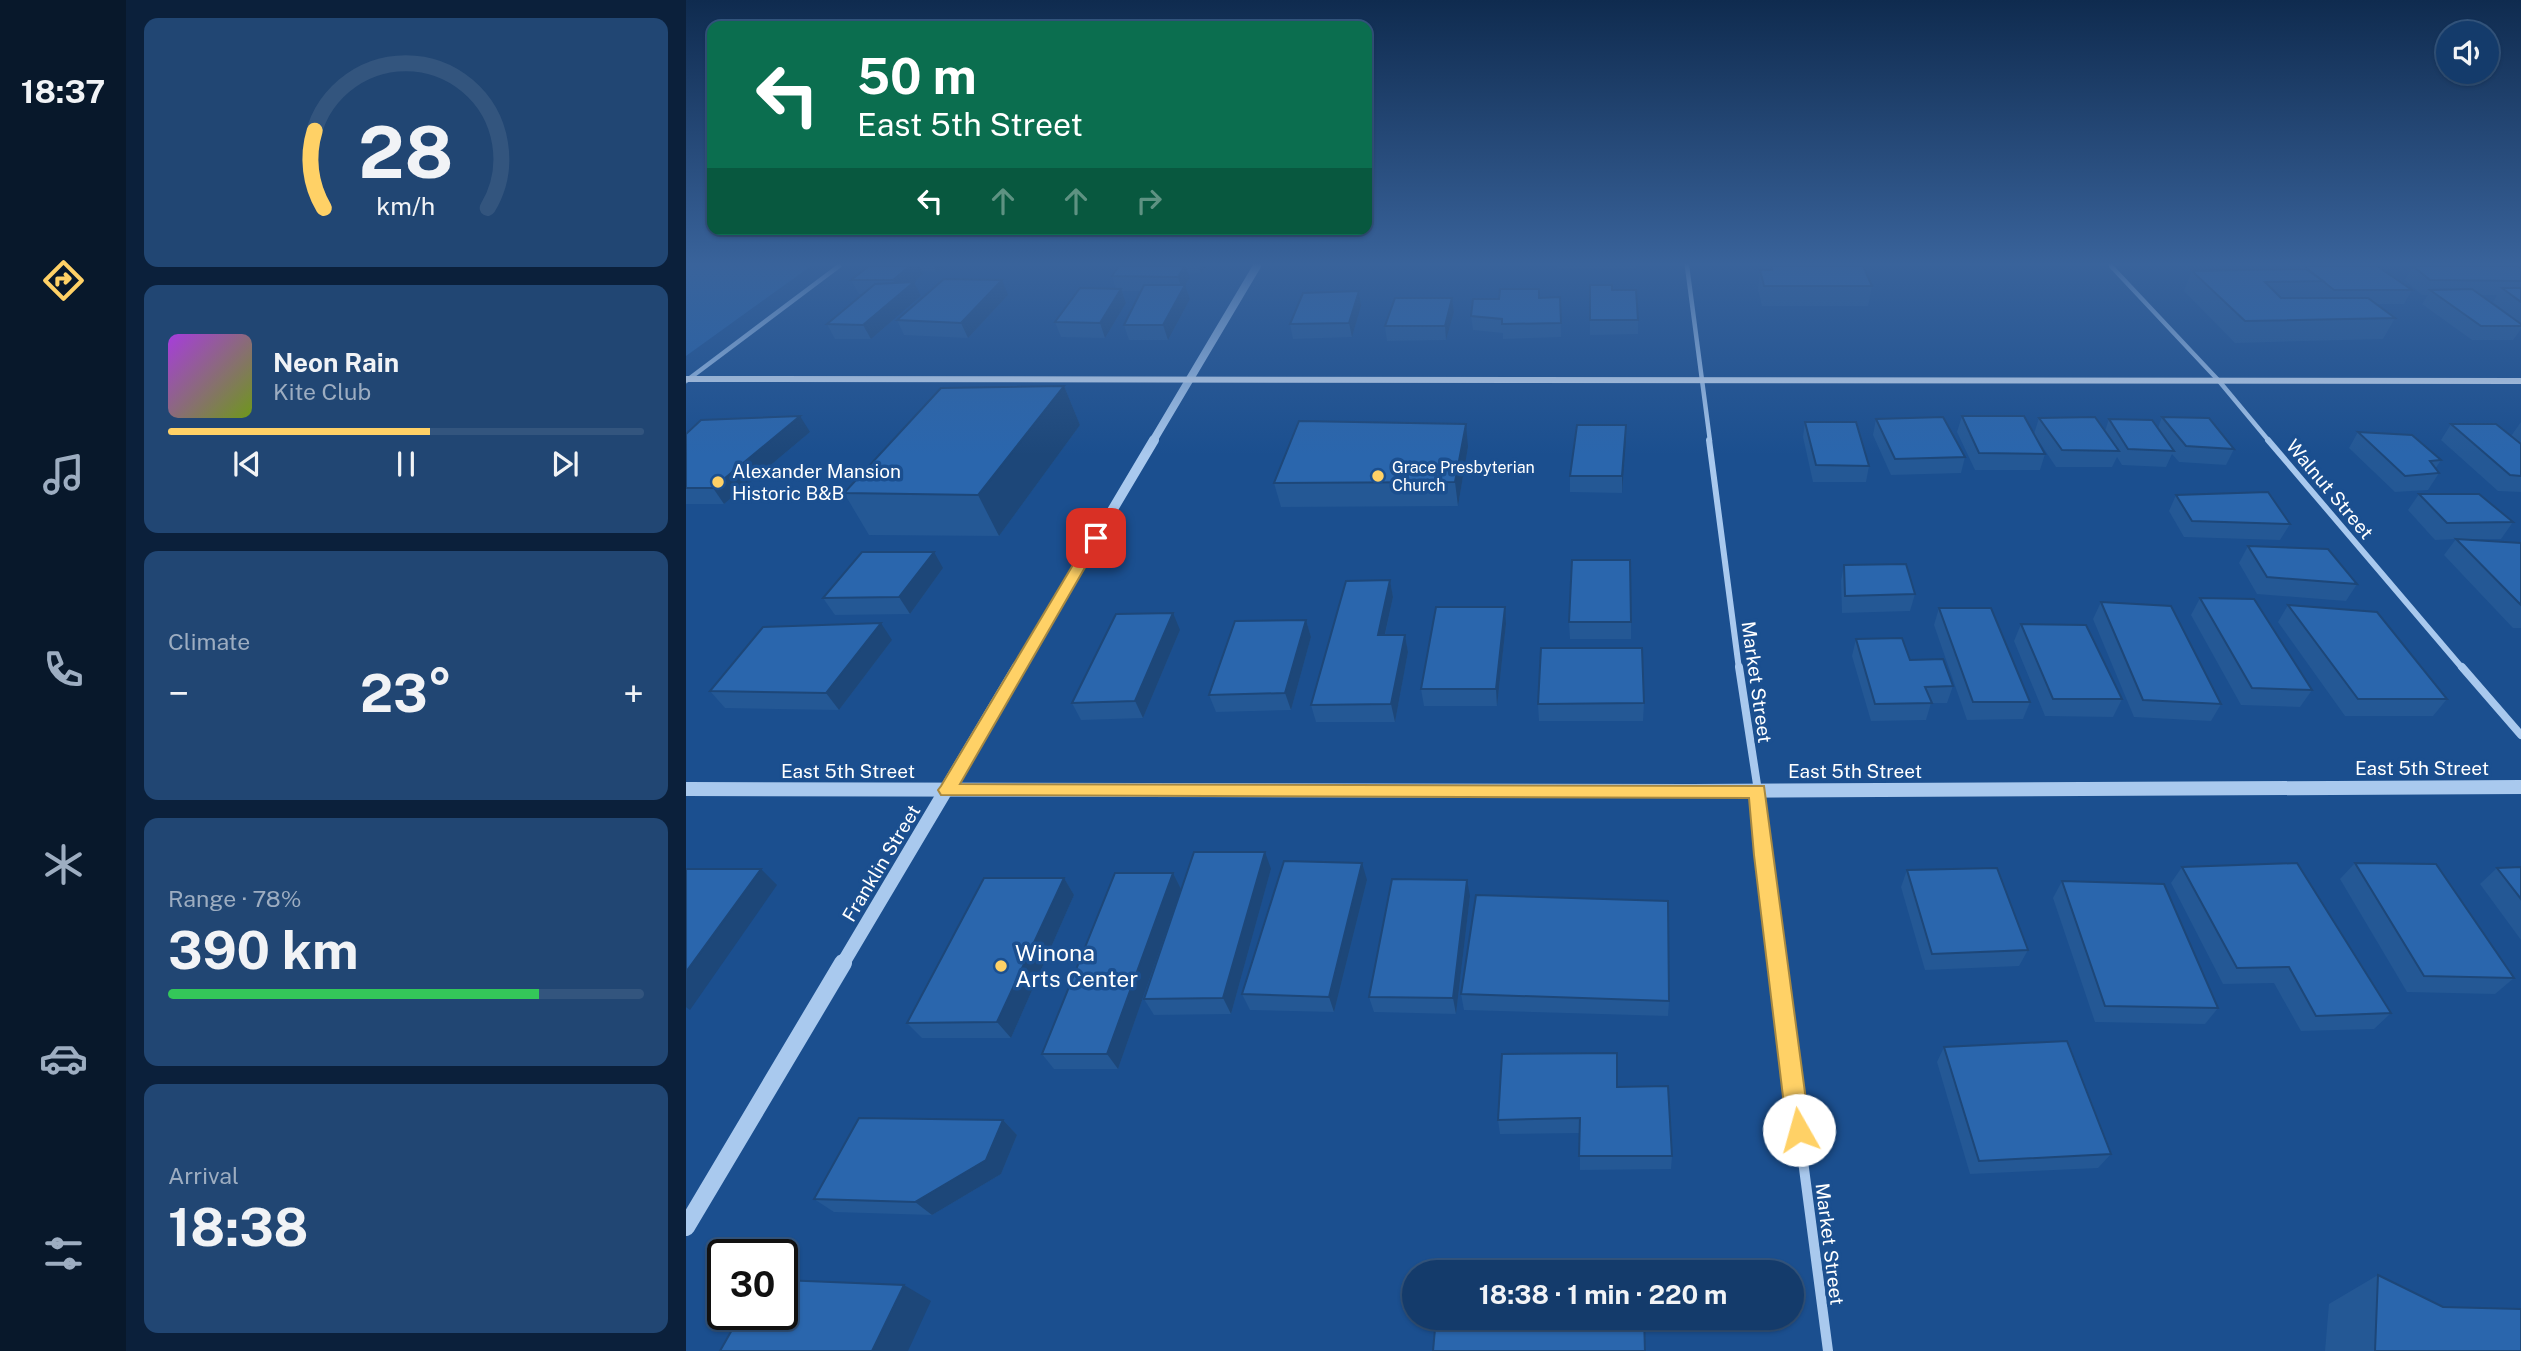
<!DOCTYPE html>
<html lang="en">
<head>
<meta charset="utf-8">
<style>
	body { margin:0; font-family:"Public Sans",sans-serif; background:#214673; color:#f1f3f6; height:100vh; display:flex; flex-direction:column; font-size:26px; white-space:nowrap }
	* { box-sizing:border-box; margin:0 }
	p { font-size:23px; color:#9dadc1 }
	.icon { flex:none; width:38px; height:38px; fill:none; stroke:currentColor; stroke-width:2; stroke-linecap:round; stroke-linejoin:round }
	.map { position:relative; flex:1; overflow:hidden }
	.sheet { display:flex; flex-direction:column; gap:18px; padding:18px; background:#0b203b; width:560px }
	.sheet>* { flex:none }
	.guide { position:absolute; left:21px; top:21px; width:665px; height:214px; border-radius:14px; box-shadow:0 2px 5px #0004,0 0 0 2px #33557e; background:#0b6e4f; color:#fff; overflow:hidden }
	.fabs { position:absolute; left:1750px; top:21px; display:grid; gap:14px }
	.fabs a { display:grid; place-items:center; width:63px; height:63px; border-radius:50%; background:#143b6b; box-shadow:0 2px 5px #0004,0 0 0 2px #33557e; font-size:35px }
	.speed { position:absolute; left:21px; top:1239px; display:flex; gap:14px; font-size:35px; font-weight:700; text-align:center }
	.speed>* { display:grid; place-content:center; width:91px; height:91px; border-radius:50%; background:#143b6b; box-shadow:0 2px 5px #0004,0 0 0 2px #33557e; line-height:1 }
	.speed .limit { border:4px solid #111; border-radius:10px; background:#fff; color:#111 }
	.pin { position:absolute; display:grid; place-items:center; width:60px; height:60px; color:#fff; margin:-30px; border-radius:14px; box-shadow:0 4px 10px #0006 }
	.me { position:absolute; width:77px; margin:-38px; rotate:353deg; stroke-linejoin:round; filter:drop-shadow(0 0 5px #0008) }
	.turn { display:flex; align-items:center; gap:24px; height:147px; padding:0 35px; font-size:32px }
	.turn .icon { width:91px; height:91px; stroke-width:2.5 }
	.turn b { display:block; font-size:49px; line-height:60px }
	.lanes { display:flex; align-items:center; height:66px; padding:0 35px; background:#0003; justify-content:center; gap:35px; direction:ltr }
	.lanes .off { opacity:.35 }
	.big { font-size:52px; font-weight:700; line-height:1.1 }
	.sheet .tile { flex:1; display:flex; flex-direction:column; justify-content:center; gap:10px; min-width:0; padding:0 24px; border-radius:14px; background:#214673 }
	.sheet .dial { align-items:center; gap:0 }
	.dial svg { height:182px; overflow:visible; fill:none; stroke:#33557e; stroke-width:7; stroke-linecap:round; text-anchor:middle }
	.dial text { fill:#f1f3f6; stroke:none }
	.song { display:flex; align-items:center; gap:21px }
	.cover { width:84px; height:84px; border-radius:10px; background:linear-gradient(135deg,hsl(280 70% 55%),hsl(80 70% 35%)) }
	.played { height:7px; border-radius:4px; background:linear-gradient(90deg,#ffd166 55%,#33557e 55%) }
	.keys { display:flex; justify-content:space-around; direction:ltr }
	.heat { display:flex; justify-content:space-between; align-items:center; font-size:38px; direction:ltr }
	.charge { height:10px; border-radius:5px; background:linear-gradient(90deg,#34c759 78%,#33557e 0) }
	.trip { position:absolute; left:716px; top:1260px; width:402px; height:70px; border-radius:35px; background:#143b6b; box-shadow:0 2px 5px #0004,0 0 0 2px #33557e; font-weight:700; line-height:70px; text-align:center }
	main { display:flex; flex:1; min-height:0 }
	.tab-bar { display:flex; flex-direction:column; width:126px; justify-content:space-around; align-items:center; background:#08182b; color:#9dadc1 }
	.tab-bar .icon { width:49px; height:49px }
	.tab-bar .active { color:#ffd166 }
	.tab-bar b { font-size:32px; color:#f1f3f6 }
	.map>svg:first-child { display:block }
	.green { fill:#2461a8 }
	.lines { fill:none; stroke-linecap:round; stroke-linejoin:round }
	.minor-far3 { stroke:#a9c9ee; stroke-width:4.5 }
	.minor-far2 { stroke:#a9c9ee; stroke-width:6 }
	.minor-far1 { stroke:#a9c9ee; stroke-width:8 }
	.minor { stroke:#a9c9ee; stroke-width:10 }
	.tertiary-far3 { stroke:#a9c9ee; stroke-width:8 }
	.tertiary-far2 { stroke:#a9c9ee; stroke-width:10 }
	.tertiary-far1 { stroke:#a9c9ee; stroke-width:14 }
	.tertiary { stroke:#a9c9ee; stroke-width:18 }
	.secondary { fill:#d6e6fa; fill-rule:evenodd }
	.wall { fill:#245895; fill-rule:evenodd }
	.shaded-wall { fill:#1d4779 }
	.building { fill:#2a66ad; stroke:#1d4779; stroke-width:2 }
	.route { fill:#ffd166; stroke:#a68842; stroke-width:2 }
	.poi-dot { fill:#ffd166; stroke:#1b4f8f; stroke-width:2.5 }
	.labels { text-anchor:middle; stroke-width:7; stroke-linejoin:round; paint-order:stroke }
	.far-poi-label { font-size:16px; fill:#fff; stroke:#1b4f8f; text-anchor:start }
	.poi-label { font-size:19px; fill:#fff; stroke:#1b4f8f; text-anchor:start }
	.street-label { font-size:19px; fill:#fff; stroke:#1b4f8f }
	.near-poi-label { font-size:23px; fill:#fff; stroke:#1b4f8f; text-anchor:start }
</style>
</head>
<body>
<main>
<nav class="tab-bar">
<b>18:37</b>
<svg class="icon active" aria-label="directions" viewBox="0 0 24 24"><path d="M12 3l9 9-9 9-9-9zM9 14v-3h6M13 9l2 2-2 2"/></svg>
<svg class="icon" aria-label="music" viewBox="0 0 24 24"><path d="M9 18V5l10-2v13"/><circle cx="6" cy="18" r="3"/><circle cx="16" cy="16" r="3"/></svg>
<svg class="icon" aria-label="phone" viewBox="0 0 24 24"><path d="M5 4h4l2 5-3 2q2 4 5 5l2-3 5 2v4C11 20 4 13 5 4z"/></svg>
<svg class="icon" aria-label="climate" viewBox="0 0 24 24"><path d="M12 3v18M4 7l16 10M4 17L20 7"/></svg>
<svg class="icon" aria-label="car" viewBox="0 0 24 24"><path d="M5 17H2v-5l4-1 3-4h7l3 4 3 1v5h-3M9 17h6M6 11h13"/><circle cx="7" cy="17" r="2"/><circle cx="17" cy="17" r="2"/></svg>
<svg class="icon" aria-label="filters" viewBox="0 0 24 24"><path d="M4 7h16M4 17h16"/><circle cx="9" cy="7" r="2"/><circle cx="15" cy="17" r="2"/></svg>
</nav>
<section class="sheet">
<div class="tile dial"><svg viewBox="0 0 100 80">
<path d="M14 69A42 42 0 1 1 86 69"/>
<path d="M14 69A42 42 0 0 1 10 35" stroke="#ffd166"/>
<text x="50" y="56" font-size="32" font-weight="700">28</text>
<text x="50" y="72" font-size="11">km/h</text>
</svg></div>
<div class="tile">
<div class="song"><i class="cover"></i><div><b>Neon Rain</b><p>Kite Club</p></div></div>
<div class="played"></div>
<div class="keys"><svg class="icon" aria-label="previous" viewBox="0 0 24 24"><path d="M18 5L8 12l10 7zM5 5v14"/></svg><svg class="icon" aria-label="pause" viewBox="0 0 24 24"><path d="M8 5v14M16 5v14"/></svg><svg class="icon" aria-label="next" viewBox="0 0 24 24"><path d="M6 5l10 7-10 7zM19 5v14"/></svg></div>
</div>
<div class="tile"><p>Climate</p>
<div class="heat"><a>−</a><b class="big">23°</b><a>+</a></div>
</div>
<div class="tile"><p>Range · 78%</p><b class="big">390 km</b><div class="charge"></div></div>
<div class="tile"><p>Arrival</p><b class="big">18:38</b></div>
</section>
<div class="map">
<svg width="1835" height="1351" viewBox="0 0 1835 1351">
	<rect width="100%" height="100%" fill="#1b4f8f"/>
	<polygon class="green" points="0,266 125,266 0,356"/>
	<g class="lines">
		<g class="minor-far3">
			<polyline points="1001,266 1024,441"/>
			<polyline points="1425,266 1533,381 1583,441"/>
			<polyline points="0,381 153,266"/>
		</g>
		<g class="minor-far2">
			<polyline points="1023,440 1053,669"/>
			<polyline points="1582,440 1777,669"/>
		</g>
		<g class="minor-far1">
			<polyline points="1053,667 1072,791 1077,855 1091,965"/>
			<polyline points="1776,667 1835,735"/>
		</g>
		<polyline class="minor" points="1091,963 1142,1351"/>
		<polyline class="tertiary-far3" points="467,441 571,266"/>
		<polyline class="tertiary-far2" points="332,669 468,440"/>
		<g class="tertiary-far1">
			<polyline points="0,789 1006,791 1835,787"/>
			<polyline points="156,965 333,667"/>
		</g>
		<polyline class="tertiary" points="0,1227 157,963"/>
		<polygon class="secondary" points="0,376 1835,378 1835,384 0,382"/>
	</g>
	<g class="wall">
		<polygon points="183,266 258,266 250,272 236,271 237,274 228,282 235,296 185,339 149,339 141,324 177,294 173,294 165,280"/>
		<polygon points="433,266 521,266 515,273 502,274 504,278 499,285 504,299 482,340 443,340 438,325 456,291 436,291 440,303 419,338 375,337 369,322 430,289 426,276"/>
		<rect x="871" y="266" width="79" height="3"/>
		<polygon points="1077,266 1177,266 1186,286 1182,306 1076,306 1072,290 1074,270 1078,270"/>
		<polygon points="1476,266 1533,266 1533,267"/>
		<polygon points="1614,266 1691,266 1726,290 1718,304 1691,304 1709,318 1697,339 1549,343 1498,291 1506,271 1613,269"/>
		<path d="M 1727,266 L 1835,269 L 1835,329 L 1827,340 L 1786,340 L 1736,304 L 1742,295 L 1736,295 L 1719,280 ZM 1794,295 L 1811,295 L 1807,302 L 1835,324 Z"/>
		<polygon points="904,285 926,290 952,320 952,334 904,335"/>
		<polygon points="853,289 853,298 874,297 875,337 817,339 817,333 787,330 785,316 813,299"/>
		<polygon points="673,291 675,306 666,337 607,339 604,324"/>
		<polygon points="322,295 282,338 218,335 211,320"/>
		<polygon points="766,298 768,312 760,340 701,341 699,326"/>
		<polygon points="378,386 394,425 313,536 183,535 158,493"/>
		<polygon points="1276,416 1348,434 1353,418 1419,431 1423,419 1472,428 1476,417 1548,449 1540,465 1493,462 1486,454 1480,467 1436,465 1431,457 1426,467 1370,467 1350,437 1359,454 1354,470 1289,470 1271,432"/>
		<polygon points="1190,419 1279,457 1275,473 1205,475 1187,435"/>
		<polygon points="1119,422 1183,466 1180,482 1127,482 1117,437"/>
		<polygon points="1835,422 1835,492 1812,491 1755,440 1765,424 1825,436"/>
		<polygon points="124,432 38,504 0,504 0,434"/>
		<polygon points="1672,432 1755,460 1749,469 1753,473 1742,490 1709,492 1663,448"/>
		<polygon points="940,440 936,493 884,492 884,476"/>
		<polygon points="782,447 772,506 595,507 588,483"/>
		<polygon points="1733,494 1827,522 1815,539 1780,539 1835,543 1835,628 1827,628 1758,555 1770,539 1749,540 1722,510"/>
		<polygon points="1490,495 1604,524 1594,540 1498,537 1483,511"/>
		<polygon points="1562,546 1671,584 1660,601 1571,594 1553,563"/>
		<polygon points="1158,565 1229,594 1224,611 1156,613 1155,581"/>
		<polygon points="257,568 224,614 149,615 137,598"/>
		<polygon points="704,580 707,597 699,635 719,635 722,652 709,722 630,722 625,705"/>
		<polygon points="1514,598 1626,690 1614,707 1555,705 1505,615"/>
		<polygon points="1415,602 1535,704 1525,721 1448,717 1407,619"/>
		<polygon points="1602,605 1761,699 1747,716 1659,716 1592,622"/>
		<polygon points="1253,608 1344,702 1337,719 1281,720 1248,625"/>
		<polygon points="620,620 625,637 605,710 530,712 523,695"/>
		<polygon points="883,622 945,622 945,639 884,639"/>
		<polygon points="820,624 811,706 738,706 735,689"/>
		<polygon points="1335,624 1436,699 1427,717 1359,716 1328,641"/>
		<polygon points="494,630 457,718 395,720 386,703"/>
		<polygon points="1170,639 1224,660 1267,686 1261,703 1245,703 1240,720 1185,721 1166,656"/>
		<polygon points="206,640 153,710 39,708 24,691"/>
		<polygon points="958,703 957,721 853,721 852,704"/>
		<polygon points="1669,863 1828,978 1809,994 1721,992 1654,879"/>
		<polygon points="1496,867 1705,1013 1688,1029 1615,1031 1588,983 1537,984 1485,883"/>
		<polygon points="1835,867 1835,940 1794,884 1811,868"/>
		<polygon points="585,869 545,1014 468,1015 458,999"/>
		<polygon points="1221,870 1342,950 1333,966 1239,970 1215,887"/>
		<polygon points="487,873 495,889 432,1069 368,1069 356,1054"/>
		<polygon points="378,878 388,895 325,1038 236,1038 221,1023"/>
		<polygon points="681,880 648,1012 564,1010 556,994"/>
		<polygon points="1376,881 1532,1008 1519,1024 1409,1022 1367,898"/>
		<polygon points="784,896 770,1014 688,1012 683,997"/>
		<polygon points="775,994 983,1001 982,1016 778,1010"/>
		<polygon points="1258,1047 1425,1154 1412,1168 1284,1174 1251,1062"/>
		<polygon points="931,1087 986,1156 985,1169 894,1170 894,1133 814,1134 812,1120"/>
		<polygon points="317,1120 331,1135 315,1174 246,1215 148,1212 128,1199"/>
		<polygon points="1692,1275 1757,1307 1835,1351 1639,1351 1643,1304"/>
	</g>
	<g class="shaded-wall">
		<polygon points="224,266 234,266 237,274 216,292 228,282 235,296 185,339 177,325 214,294 207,280"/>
		<polygon points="248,266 258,266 250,272"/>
		<polygon points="499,266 500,266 504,278 499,285 504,299 482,340 477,325 496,291 492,277"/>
		<polygon points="513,266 521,266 515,273"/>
		<polygon points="316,280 322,295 282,338 275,323"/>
		<polygon points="435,289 440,303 419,338 414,323"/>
		<polygon points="673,291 675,306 666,337 663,323"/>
		<polygon points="766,298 768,312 760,340 759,326"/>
		<polygon points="378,386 394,425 313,536 292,495"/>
		<polygon points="114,416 124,432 38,504 27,488"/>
		<polygon points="780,424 782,447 772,506 769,482"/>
		<polygon points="940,425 940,440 936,493 936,476"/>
		<polygon points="248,552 257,568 224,614 213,597"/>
		<polygon points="704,580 707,597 695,652 692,635"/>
		<polygon points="819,607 820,624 811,706 810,689"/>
		<polygon points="487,613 494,630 457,718 449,701"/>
		<polygon points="620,620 625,637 605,710 599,693"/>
		<polygon points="195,623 206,640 153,710 140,693"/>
		<polygon points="719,635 722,652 709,722 705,704"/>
		<polygon points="579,852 585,869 545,1014 537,998"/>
		<polygon points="676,863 681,880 648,1012 643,997"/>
		<polygon points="75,869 91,885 4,1010 0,1007 0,972"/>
		<polygon points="487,873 495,889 432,1069 421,1054"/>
		<polygon points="378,878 388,895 325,1038 311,1022"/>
		<polygon points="781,880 784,896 770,1014 767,998"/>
		<polygon points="317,1120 331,1135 315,1174 246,1215 229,1202"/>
		<polygon points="218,1285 245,1301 222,1351 186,1351"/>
	</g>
	<g class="building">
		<polygon points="183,266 224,266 207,280 165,280"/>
		<polygon points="433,266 499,266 492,277 426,276"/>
		<polygon points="1085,266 1177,266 1186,286 1078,286 1074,270 1086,270"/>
		<polygon points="1618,266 1691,266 1726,290 1648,290"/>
		<polygon points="1727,266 1831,266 1835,269 1835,281 1744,280"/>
		<polygon points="1620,269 1637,281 1579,282 1595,298 1682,298 1709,318 1559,321 1506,271"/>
		<polygon points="258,279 316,280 275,323 211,320"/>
		<polygon points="228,282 177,325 141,324 189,284"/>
		<polygon points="458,285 499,285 477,325 438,325"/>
		<polygon points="904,285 926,285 926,290 950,290 952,320 904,320"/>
		<polygon points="394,288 435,289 414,323 369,322"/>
		<polygon points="1816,288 1835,288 1835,302"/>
		<polygon points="814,289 853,289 853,298 874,297 875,323 816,324 816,319 785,316 787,299 813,299"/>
		<polygon points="1786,289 1835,324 1835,326 1795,326 1744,290"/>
		<polygon points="673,291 663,323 604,324 617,293"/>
		<polygon points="709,298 766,298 759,326 699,326"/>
		<polygon points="378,386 292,495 158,493 255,388"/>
		<polygon points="114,416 27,488 0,488 0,434 15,420"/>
		<polygon points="1276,416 1338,416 1359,454 1293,453"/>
		<polygon points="1257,417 1279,457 1209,459 1190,419"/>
		<polygon points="1409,417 1433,451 1376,450 1353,418"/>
		<polygon points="1476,417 1523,418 1548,449 1500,446"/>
		<polygon points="1423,419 1466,420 1488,451 1442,449"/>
		<polygon points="613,421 780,424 769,482 588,483"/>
		<polygon points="1119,422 1170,422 1183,466 1130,465"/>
		<polygon points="1765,424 1810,424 1835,444 1835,476 1824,475"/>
		<polygon points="891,425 940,425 936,476 884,476"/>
		<polygon points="1672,432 1726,435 1755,460 1744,461 1753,473 1719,476"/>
		<polygon points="1582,492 1604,524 1506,521 1490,495"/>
		<polygon points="1733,494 1793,494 1827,522 1761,523"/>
		<polygon points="1770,539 1835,543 1835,605"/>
		<polygon points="1562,546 1642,549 1671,584 1581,577"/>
		<polygon points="176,552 248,552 213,597 137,598"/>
		<polygon points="886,560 944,560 945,622 883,622"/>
		<polygon points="1220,564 1229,594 1159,596 1158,565"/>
		<polygon points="704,580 692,635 719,635 705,704 625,705 660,581"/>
		<polygon points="1514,598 1568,599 1626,690 1566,688"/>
		<polygon points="1415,602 1485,606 1535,704 1457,700"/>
		<polygon points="1602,605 1691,612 1761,699 1672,699"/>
		<polygon points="750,607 819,607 810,689 735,689"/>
		<polygon points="1253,608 1305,608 1344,702 1287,702"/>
		<polygon points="487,613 449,701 386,703 430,614"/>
		<polygon points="620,620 599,693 523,695 549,621"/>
		<polygon points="195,623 140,693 24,691 77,627"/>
		<polygon points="1335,624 1400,625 1436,699 1367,699"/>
		<polygon points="1216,638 1224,660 1257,659 1267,686 1239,687 1246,703 1189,704 1170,639"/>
		<polygon points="855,648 956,648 958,703 852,704"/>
		<polygon points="508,852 579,852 537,998 458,999"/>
		<polygon points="598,861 676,863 643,997 556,994"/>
		<polygon points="1611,863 1705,1013 1630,1016 1603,967 1551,968 1496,867"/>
		<polygon points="1669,863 1750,864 1828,978 1738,976"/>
		<polygon points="1835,867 1835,899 1811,868"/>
		<polygon points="1311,868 1342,950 1246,954 1221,870"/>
		<polygon points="0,869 75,869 0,972"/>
		<polygon points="429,873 487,873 421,1054 356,1054"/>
		<polygon points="298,878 378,878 311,1022 221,1023"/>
		<polygon points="706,879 781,880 767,998 683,997"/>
		<polygon points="1376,881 1478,884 1532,1008 1419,1006"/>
		<polygon points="790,895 982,901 983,1001 775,994"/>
		<polygon points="1381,1041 1425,1154 1293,1161 1258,1047"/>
		<polygon points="931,1053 931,1087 982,1086 986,1156 893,1156 894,1118 812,1120 816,1054"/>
		<polygon points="173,1118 317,1120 300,1160 229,1202 128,1199"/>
		<polygon points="956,1265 956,1272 755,1272 755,1266"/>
		<polygon points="1692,1275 1757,1307 1835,1309 1835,1351 1689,1351"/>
		<polygon points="96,1280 218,1285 186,1351 34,1351 55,1314 96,1314"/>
		<polygon points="750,1318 958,1318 959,1351 747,1351"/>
	</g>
	<linearGradient id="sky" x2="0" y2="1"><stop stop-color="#0f2b4f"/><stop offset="0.58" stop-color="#39639b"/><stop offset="1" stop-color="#39639b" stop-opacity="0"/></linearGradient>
	<rect width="1835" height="455" fill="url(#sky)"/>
	<polygon class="route" points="410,534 416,538 274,784 1078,786 1124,1130 1121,1138 1113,1142 1105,1138 1101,1130 1068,855 1063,798 255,795 252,790 255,786 403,538"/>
	<g class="poi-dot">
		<circle cx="692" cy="476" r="7"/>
		<circle cx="32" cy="482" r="7"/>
		<circle cx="315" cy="966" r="7"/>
	</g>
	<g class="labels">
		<g class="far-poi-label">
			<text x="706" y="473">Grace Presbyterian<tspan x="706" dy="18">Church</tspan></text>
		</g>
		<g class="poi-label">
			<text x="46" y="478">Alexander Mansion<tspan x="46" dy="22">Historic B&amp;B</tspan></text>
		</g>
		<g class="street-label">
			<text transform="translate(1644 489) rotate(50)" y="7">Walnut Street</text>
			<text transform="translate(1071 682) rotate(82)" y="7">Market Street</text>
			<text x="1736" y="775">East 5th Street</text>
			<text x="162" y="778">East 5th Street</text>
			<text x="1169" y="778">East 5th Street</text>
			<text transform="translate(195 863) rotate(-59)" y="7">Franklin Street</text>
			<text transform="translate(1144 1244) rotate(83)" y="7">Market Street</text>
		</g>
		<g class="near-poi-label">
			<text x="329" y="961">Winona<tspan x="329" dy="26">Arts Center</tspan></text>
		</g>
	</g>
</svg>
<div class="fabs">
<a><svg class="icon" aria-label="sound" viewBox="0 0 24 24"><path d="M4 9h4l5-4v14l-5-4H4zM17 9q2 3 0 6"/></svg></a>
</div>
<div class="speed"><div class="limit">30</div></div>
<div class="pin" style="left:410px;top:538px;background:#d93025"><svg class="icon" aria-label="arrive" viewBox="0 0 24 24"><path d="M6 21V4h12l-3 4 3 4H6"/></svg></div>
<svg class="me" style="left:1113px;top:1130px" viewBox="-20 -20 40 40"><circle r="19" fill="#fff"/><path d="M0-13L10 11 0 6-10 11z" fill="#ffd166"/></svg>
<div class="trip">18:38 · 1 min · 220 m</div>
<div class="guide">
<div class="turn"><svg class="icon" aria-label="left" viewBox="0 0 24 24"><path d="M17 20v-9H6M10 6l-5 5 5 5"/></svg><div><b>50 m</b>East 5th Street</div></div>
<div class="lanes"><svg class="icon" aria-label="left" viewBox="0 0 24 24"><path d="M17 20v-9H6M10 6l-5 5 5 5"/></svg><svg class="icon off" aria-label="ahead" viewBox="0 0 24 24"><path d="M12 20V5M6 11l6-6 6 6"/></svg><svg class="icon off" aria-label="ahead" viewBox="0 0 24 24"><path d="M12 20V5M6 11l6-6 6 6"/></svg><svg class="icon off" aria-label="right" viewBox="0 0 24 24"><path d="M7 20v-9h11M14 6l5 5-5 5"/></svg></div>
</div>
</div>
</main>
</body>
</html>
